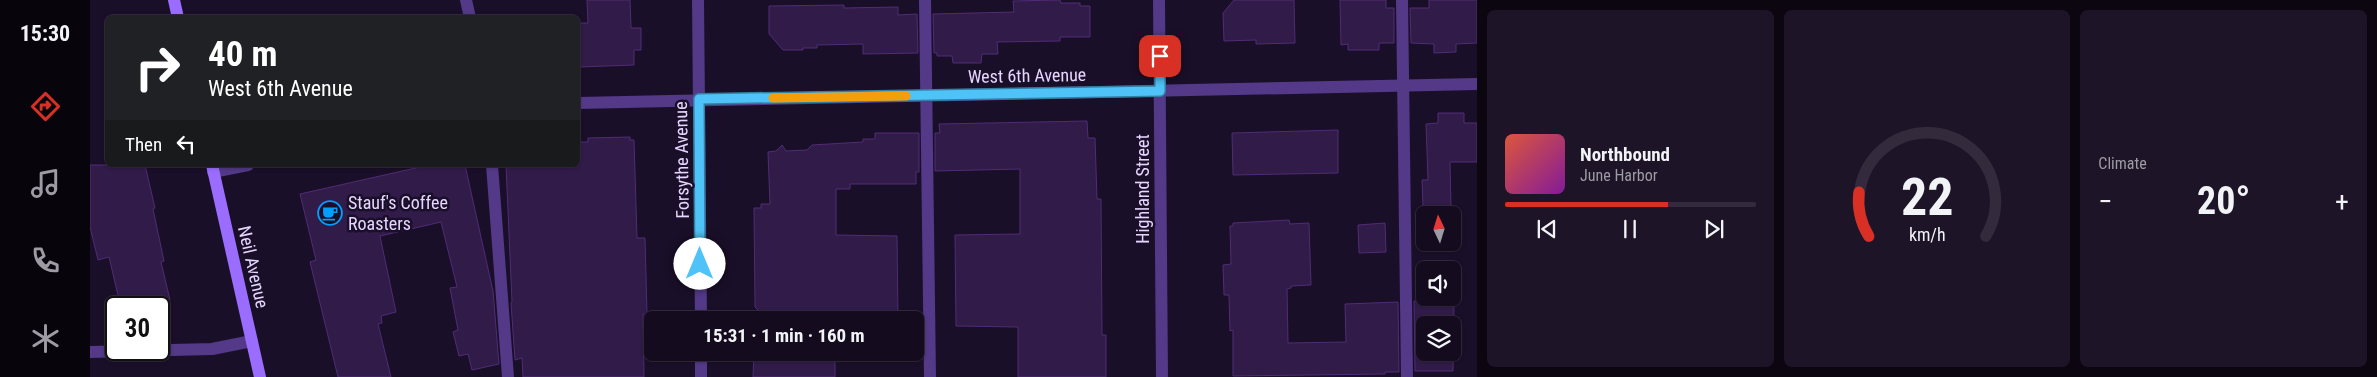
<!DOCTYPE html>
<html lang="en">
<head>
<meta charset="utf-8">
<style>
	body { margin:0; font-family:"Roboto Condensed",sans-serif; background:#1d1427; color:#f1f3f6; height:100vh; display:flex; flex-direction:column; font-size:19px; white-space:nowrap }
	* { box-sizing:border-box; margin:0 }
	p { font-size:16px; color:#9d9ba4 }
	.icon { flex:none; width:28px; height:28px; fill:none; stroke:currentColor; stroke-width:2; stroke-linecap:round; stroke-linejoin:round }
	.map { position:relative; flex:1; overflow:hidden }
	.panel { display:flex; flex-direction:column; gap:10px; padding:10px; background:#0b0610; width:900px }
	.panel>* { flex:none }
	.top-card { position:absolute; left:15px; top:15px; width:475px; height:152px; border-radius:8px; box-shadow:0 1px 4px #0004,0 0 0 1px #332b3c; background:#202124; color:#fff; overflow:hidden }
	.needle { width:32px; rotate:356deg }
	.fabs { position:absolute; left:1326px; top:206px; display:grid; gap:10px }
	.fabs a { display:grid; place-items:center; width:45px; height:45px; border-radius:8px; background:#140b1e; box-shadow:0 1px 4px #0004,0 0 0 1px #332b3c; font-size:25px }
	.speed { position:absolute; left:15px; top:296px; display:flex; gap:10px; font-size:25px; font-weight:700; text-align:center }
	.speed>* { display:grid; place-content:center; width:65px; height:65px; border-radius:50%; background:#140b1e; box-shadow:0 1px 4px #0004,0 0 0 1px #332b3c; line-height:1 }
	.speed .limit { border:2px solid #111; border-radius:8px; background:#fff; color:#111 }
	.pin { position:absolute; display:grid; place-items:center; width:42px; height:42px; color:#fff; margin:-21px; border-radius:10px; box-shadow:0 2px 8px #0006 }
	.me { position:absolute; width:55px; margin:-28px; rotate:0deg; stroke-linejoin:round; filter:drop-shadow(0 0 4px #0008) }
	.turn { display:flex; align-items:center; gap:18px; height:105px; padding:0 20px; font-size:22px }
	.turn .icon { width:65px; height:65px; stroke-width:2.5 }
	.turn b { display:block; font-size:35px; line-height:42px }
	.then { display:flex; align-items:center; height:48px; padding:0 20px; background:#0003; gap:10px; font-size:19px }
	.big { font-size:38px; font-weight:700; line-height:1.1 }
	.panel .tile { flex:1; display:flex; flex-direction:column; justify-content:center; gap:8px; min-width:0; padding:0 18px; border-radius:8px; background:#1d1427 }
	.panel .dial { align-items:center; gap:0 }
	.dial svg { height:130px; overflow:visible; fill:none; stroke:#332b3c; stroke-width:7; stroke-linecap:round; text-anchor:middle }
	.dial text { fill:#f1f3f6; stroke:none }
	.song { display:flex; align-items:center; gap:15px }
	.cover { width:60px; height:60px; border-radius:8px; background:linear-gradient(135deg,hsl(10 70% 55%),hsl(290 70% 35%)) }
	.played { height:5px; border-radius:2px; background:linear-gradient(90deg,#d93025 65%,#332b3c 65%) }
	.keys { display:flex; justify-content:space-around; direction:ltr }
	.heat { display:flex; justify-content:space-between; align-items:center; font-size:28px; direction:ltr }
	.panel .tiles { flex:1; display:grid; gap:10px; grid-template-columns:repeat(3,1fr) }
	.trip { position:absolute; left:554px; top:311px; width:280px; height:50px; border-radius:8px; background:#140b1e; box-shadow:0 1px 4px #0004,0 0 0 1px #332b3c; font-weight:700; line-height:50px; text-align:center }
	main { display:flex; flex:1; min-height:0 }
	.dock { display:flex; flex-direction:column; width:90px; justify-content:space-around; align-items:center; background:#08040c; color:#9d9ba4 }
	.dock .icon { width:35px; height:35px }
	.dock .current { color:#d93025 }
	.dock b { font-size:22px; color:#f1f3f6 }
	.map>svg:first-child { display:block }
	.building { fill:#311b49; stroke:#502c76; fill-rule:evenodd }
	.lines { fill:none; stroke-linecap:round; stroke-linejoin:round }
	.lane { stroke:#533988; stroke-width:12 }
	.street { stroke:#533988; stroke-width:12 }
	.secondary { stroke:#9a6dff; stroke-width:12 }
	.route-casing { stroke:#337fa1; stroke-width:12 }
	.route { stroke:#4fc3f7; stroke-width:9 }
	.slow { stroke:#f59e0b; stroke-width:9 }
	.labels { text-anchor:middle; stroke-width:5; stroke-linejoin:round; paint-order:stroke }
	.street-label { font-size:18px; fill:#e6d6ff; stroke:#1a0f28 }
	.poi-label { font-size:18px; fill:#e6d6ff; stroke:#1a0f28; text-anchor:start }
</style>
</head>
<body>
<main>
<nav class="dock">
<b>15:30</b>
<svg class="icon current" aria-label="directions" viewBox="0 0 24 24"><path d="M12 3l9 9-9 9-9-9zM9 14v-3h6M13 9l2 2-2 2"/></svg>
<svg class="icon" aria-label="music" viewBox="0 0 24 24"><path d="M9 18V5l10-2v13"/><circle cx="6" cy="18" r="3"/><circle cx="16" cy="16" r="3"/></svg>
<svg class="icon" aria-label="phone" viewBox="0 0 24 24"><path d="M5 4h4l2 5-3 2q2 4 5 5l2-3 5 2v4C11 20 4 13 5 4z"/></svg>
<svg class="icon" aria-label="climate" viewBox="0 0 24 24"><path d="M12 3v18M4 7l16 10M4 17L20 7"/></svg>
</nav>
<div class="map">
<svg width="1387" height="377" viewBox="0 0 1387 377">
	<rect width="100%" height="100%" fill="#1a0f28"/>
	<g class="building">
		<polygon points="497,0 540,0 541,28 551,28 551,50 544,50 544,65 488,67 488,23 498,23"/>
		<polygon points="970,0 971,3 990,3 990,6 1000,6 1000,37 970,37 970,41 907,42 908,54 892,54 891,63 863,63 862,56 847,56 847,53 844,53 843,14 924,12 923,1"/>
		<polygon points="1144,0 1204,0 1205,43 1166,44 1166,40 1134,41 1133,13"/>
		<polygon points="1250,0 1296,0 1296,8 1304,8 1304,43 1289,43 1289,50 1258,50 1258,44 1251,45"/>
		<polygon points="1339,0 1387,0 1387,43 1366,44 1366,52 1344,53 1344,44 1321,43 1320,8 1339,8"/>
		<polygon points="754,5 754,8 808,7 808,15 827,14 828,53 773,54 773,44 727,45 727,48 713,48 713,50 693,50 679,34 679,6"/>
		<polygon points="1348,113 1374,113 1374,123 1387,123 1387,162 1360,162 1361,207 1333,207 1332,180 1338,180 1336,124 1348,123"/>
		<polygon points="997,121 998,138 1005,138 1007,199 1011,199 1012,335 1016,335 1016,377 928,377 928,327 866,326 865,235 930,234 930,169 845,171 845,133 850,133 849,124"/>
		<polygon points="1248,130 1248,173 1143,175 1142,133"/>
		<polygon points="785,133 829,133 829,172 826,172 826,184 760,184 760,189 746,189 746,235 807,236 808,320 671,320 671,313 665,307 664,208 671,208 671,204 680,204 678,152 686,151 692,145 696,151 717,150 722,145 773,142 773,139 785,139"/>
		<polygon points="540,137 540,140 544,140 547,238 555,238 557,314 553,314 554,377 433,377 432,358 425,360 421,303 422,302 416,165 488,165 488,142 498,142 498,138"/>
		<polygon points="0,165 55,165 65,208 63,209 74,261 71,262 80,300 46,308 31,308 19,257 8,260 0,227"/>
		<polygon points="339,165 375,165 403,291 409,364 382,370 378,354 369,356 363,332 368,330 360,288 367,287 351,222 290,236 306,312 291,316 292,323 288,324 301,377 248,377 220,262 226,260 210,194"/>
		<polygon points="1199,220 1200,224 1219,223 1221,285 1201,286 1201,288 1197,289 1198,343 1256,342 1255,304 1308,302 1309,372 1295,372 1295,374 1143,376 1143,330 1140,331 1139,295 1134,295 1133,265 1141,264 1140,226 1143,226 1143,223"/>
		<polygon points="1295,223 1296,252 1269,253 1268,225"/>
		<path d="M 1324,301 L 1364,301 L 1363,371 L 1325,371 ZM 1335,325 L 1362,325 L 1362,352 L 1335,352 Z"/>
		<polygon points="664,352 745,352 745,377 663,377"/>
	</g>
	<g class="lines">
		<g class="lane">
			<polyline points="376,0 380,18"/>
			<polyline points="835,0 840,377"/>
			<polyline points="1312,0 1317,377"/>
			<polyline points="402,165 418,377"/>
		</g>
		<g class="street">
			<polyline points="608,0 611,320"/>
			<polyline points="1069,0 1072,377"/>
			<polyline points="488,103 1387,84"/>
			<polyline points="123,172 158,165"/>
			<polyline points="0,352 122,349 162,341"/>
			<polyline points="611,352 611,377"/>
		</g>
		<g class="secondary">
			<polyline points="84,0 88,18"/>
			<polyline points="122,165 170,377"/>
		</g>
	</g>
	<g class="lines">
		<g class="route-casing">
			<polyline id="route" points="610,264 609,99 1070,91 1070,56"/>
		</g>
		<use href="#route" class="route"/>
		<polyline class="slow" points="683,98 816,96"/>
	</g>
	<defs>
		<g id="cafe-ring" transform="scale(1.25)"><circle r="9.5" fill="#1a0f28" stroke="#029eff" stroke-width="1.5"/><path d="M-5.5-4.5H6V0H3Q3 3.5 0 3.5H-2.5Q-5.5 3.5-5.5 0ZM3-3.2v2h1.7v-2ZM-6 4.5H4V6H-6Z" fill="#029eff"/></g>
	</defs>
	<g fill-rule="evenodd">
		<use href="#cafe-ring" x="240" y="213"/>
	</g>
	<g class="labels">
		<g class="street-label">
			<text transform="translate(937 76) rotate(-1)" y="6">West 6th Avenue</text>
			<text transform="translate(592 160) rotate(-91)" y="6">Forsythe Avenue</text>
			<text transform="translate(1053 189) rotate(-90)" y="6">Highland Street</text>
			<text transform="translate(163 267) rotate(77)" y="6">Neil Avenue</text>
		</g>
		<g class="poi-label">
			<text x="258" y="209">Stauf's Coffee<tspan x="258" dy="21">Roasters</tspan></text>
		</g>
	</g>
</svg>
<div class="fabs">
<a><svg class="needle" viewBox="-14 -14 28 28"><path d="M0-13l5 13h-10z" fill="#e53935"/><path d="M0 13l5-13h-10z" fill="#9d9ba4"/></svg></a>
<a><svg class="icon" aria-label="sound" viewBox="0 0 24 24"><path d="M4 9h4l5-4v14l-5-4H4zM17 9q2 3 0 6"/></svg></a>
<a><svg class="icon" aria-label="layers" viewBox="0 0 24 24"><path d="M12 4l9 5-9 5-9-5zM3 14l9 5 9-5"/></svg></a>
</div>
<div class="speed"><div class="limit">30</div></div>
<div class="pin" style="left:1070px;top:56px;background:#d93025"><svg class="icon" aria-label="arrive" viewBox="0 0 24 24"><path d="M6 21V4h12l-3 4 3 4H6"/></svg></div>
<svg class="me" style="left:610px;top:264px" viewBox="-20 -20 40 40"><circle r="19" fill="#fff"/><path d="M0-13L10 11 0 6-10 11z" fill="#4fc3f7"/></svg>
<div class="trip">15:31 · 1 min · 160 m</div>
<div class="top-card">
<div class="turn"><svg class="icon" aria-label="right" viewBox="0 0 24 24"><path d="M7 20v-9h11M14 6l5 5-5 5"/></svg><div><b>40 m</b>West 6th Avenue</div></div>
<div class="then">Then<svg class="icon" aria-label="left" viewBox="0 0 24 24"><path d="M17 20v-9H6M10 6l-5 5 5 5"/></svg></div>
</div>
</div>
<section class="panel">
<div class="tiles">
<div class="tile">
<div class="song"><i class="cover"></i><div><b>Northbound</b><p>June Harbor</p></div></div>
<div class="played"></div>
<div class="keys"><svg class="icon" aria-label="previous" viewBox="0 0 24 24"><path d="M18 5L8 12l10 7zM5 5v14"/></svg><svg class="icon" aria-label="pause" viewBox="0 0 24 24"><path d="M8 5v14M16 5v14"/></svg><svg class="icon" aria-label="next" viewBox="0 0 24 24"><path d="M6 5l10 7-10 7zM19 5v14"/></svg></div>
</div>
<div class="tile dial"><svg viewBox="0 0 100 80">
<path d="M14 69A42 42 0 1 1 86 69"/>
<path d="M14 69A42 42 0 0 1 8 42" stroke="#d93025"/>
<text x="50" y="56" font-size="32" font-weight="700">22</text>
<text x="50" y="72" font-size="11">km/h</text>
</svg></div>
<div class="tile"><p>Climate</p>
<div class="heat"><a>−</a><b class="big">20°</b><a>+</a></div>
</div>
</div>
</section>
</main>
</body>
</html>
